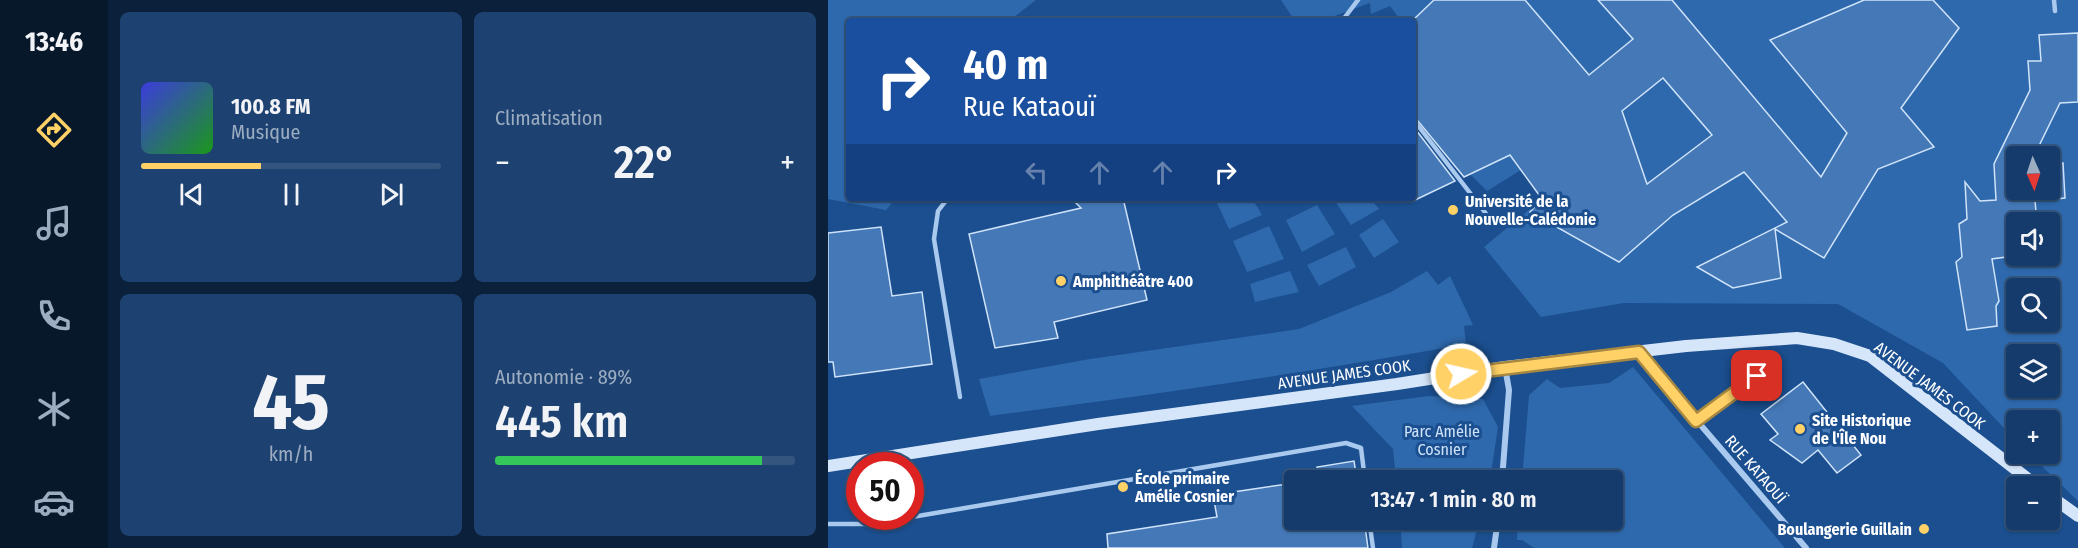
<!DOCTYPE html>
<html lang="fr">
<head>
<meta charset="utf-8">
<style>
	body { margin:0; font-family:"Fira Sans Condensed",sans-serif; background:#1d4271; color:#f1f3f6; height:100vh; display:flex; flex-direction:column; font-size:22px; white-space:nowrap }
	* { box-sizing:border-box; margin:0 }
	p { font-size:20px; color:#9dadc1 }
	.icon { flex:none; width:33px; height:33px; fill:none; stroke:currentColor; stroke-width:2; stroke-linecap:round; stroke-linejoin:round }
	.map { position:relative; flex:1; overflow:hidden }
	.details { display:flex; flex-direction:column; gap:12px; padding:12px; background:#0b203b; width:720px }
	.details>* { flex:none }
	.hud { position:absolute; left:18px; top:18px; width:570px; height:183px; border-radius:6px; box-shadow:0 2px 4px #0004,0 0 0 2px #33557e; background:#1a4fa0; color:#fff; overflow:hidden }
	.needle { width:39px; rotate:177deg }
	.buttons { position:absolute; left:1178px; top:146px; display:grid; gap:12px }
	.buttons a { display:grid; place-items:center; width:54px; height:54px; border-radius:6px; background:#143b6b; box-shadow:0 2px 4px #0004,0 0 0 2px #33557e; font-size:30px }
	.speed { position:absolute; left:18px; top:452px; display:flex; gap:12px; font-size:30px; font-weight:700; text-align:center }
	.speed>* { display:grid; place-content:center; width:78px; height:78px; border-radius:50%; background:#143b6b; box-shadow:0 2px 4px #0004,0 0 0 2px #33557e; line-height:1 }
	.speed .limit { border:9px solid #d22; background:#fff; color:#111 }
	.pin { position:absolute; display:grid; place-items:center; width:51px; height:51px; color:#fff; margin:-26px; border-radius:12px; box-shadow:0 3px 9px #0006 }
	.me { position:absolute; width:66px; margin:-33px; rotate:81deg; stroke-linejoin:round; filter:drop-shadow(0 0 4px #0008) }
	.turn { display:flex; align-items:center; gap:21px; height:126px; padding:0 18px; font-size:27px }
	.turn .icon { width:78px; height:78px; stroke-width:2.5 }
	.turn b { display:block; font-size:42px; line-height:51px }
	.lanes { display:flex; align-items:center; height:57px; padding:0 18px; background:#0003; justify-content:center; gap:30px; direction:ltr }
	.lanes .off { opacity:.35 }
	.big { font-size:45px; font-weight:600; line-height:1.1 }
	.details .card { flex:1; display:flex; flex-direction:column; justify-content:center; gap:9px; min-width:0; padding:0 21px; border-radius:9px; background:#1d4271 }
	.details .dial { align-items:center; gap:0 }
	.dial b { font-size:78px; line-height:1 }
	.song { display:flex; align-items:center; gap:18px }
	.cover { width:72px; height:72px; border-radius:9px; background:linear-gradient(135deg,hsl(240 70% 55%),hsl(120 70% 35%)) }
	.played { height:6px; border-radius:3px; background:linear-gradient(90deg,#ffd166 40%,#33557e 40%) }
	.keys { display:flex; justify-content:space-around; direction:ltr }
	.heat { display:flex; justify-content:space-between; align-items:center; font-size:33px; direction:ltr }
	.charge { height:9px; border-radius:4px; background:linear-gradient(90deg,#34c759 89%,#33557e 0) }
	.details .tiles { flex:1; display:grid; gap:12px; grid-template-columns:repeat(2,1fr) }
	.trip { position:absolute; left:456px; top:470px; width:339px; height:60px; border-radius:6px; background:#143b6b; box-shadow:0 2px 4px #0004,0 0 0 2px #33557e; font-weight:600; line-height:60px; text-align:center }
	main { display:flex; flex:1; min-height:0 }
	.tabs { display:flex; flex-direction:column; width:108px; justify-content:space-around; align-items:center; background:#08182b; color:#9dadc1 }
	.tabs .icon { width:42px; height:42px }
	.tabs .selected { color:#ffd166 }
	.tabs b { font-size:27px; color:#f1f3f6 }
	.map>svg:first-child { display:block }
	.green { fill:#2e69ad; fill-rule:evenodd }
	.building { fill:#4478b7; stroke:#cfe3fa; stroke-width:1.5; fill-rule:evenodd }
	.lines { fill:none; stroke-linecap:round; stroke-linejoin:round }
	.service { stroke:#a9c9ee; stroke-width:4.5 }
	.minor { stroke:#a9c9ee; stroke-width:6 }
	.secondary { stroke:#d6e6fa; stroke-width:12 }
	.route-casing { stroke:#a68842; stroke-width:15 }
	.route { stroke:#ffd166; stroke-width:10 }
	.poi-dot { fill:#ffd166; stroke:#1b4f8f; stroke-width:2 }
	.labels { text-anchor:middle; stroke-width:6; stroke-linejoin:round; paint-order:stroke }
	.poi-label { font-size:16px; font-weight:bold; fill:#fff; stroke:#1b4f8f; text-anchor:start }
	.street-label { font-size:16px; fill:#fff; stroke:#1b4f8f }
	.park-label { font-size:16px; fill:#cfe3fa; stroke:#1b4f8f }
</style>
</head>
<body>
<main>
<nav class="tabs">
<b>13:46</b>
<svg class="icon selected" aria-label="directions" viewBox="0 0 24 24"><path d="M12 3l9 9-9 9-9-9zM9 14v-3h6M13 9l2 2-2 2"/></svg>
<svg class="icon" aria-label="music" viewBox="0 0 24 24"><path d="M9 18V5l10-2v13"/><circle cx="6" cy="18" r="3"/><circle cx="16" cy="16" r="3"/></svg>
<svg class="icon" aria-label="phone" viewBox="0 0 24 24"><path d="M5 4h4l2 5-3 2q2 4 5 5l2-3 5 2v4C11 20 4 13 5 4z"/></svg>
<svg class="icon" aria-label="climate" viewBox="0 0 24 24"><path d="M12 3v18M4 7l16 10M4 17L20 7"/></svg>
<svg class="icon" aria-label="car" viewBox="0 0 24 24"><path d="M5 17H2v-5l4-1 3-4h7l3 4 3 1v5h-3M9 17h6M6 11h13"/><circle cx="7" cy="17" r="2"/><circle cx="17" cy="17" r="2"/></svg>
</nav>
<section class="details">
<div class="tiles">
<div class="card">
<div class="song"><i class="cover"></i><div><b>100.8 FM</b><p>Musique</p></div></div>
<div class="played"></div>
<div class="keys"><svg class="icon" aria-label="previous" viewBox="0 0 24 24"><path d="M18 5L8 12l10 7zM5 5v14"/></svg><svg class="icon" aria-label="pause" viewBox="0 0 24 24"><path d="M8 5v14M16 5v14"/></svg><svg class="icon" aria-label="next" viewBox="0 0 24 24"><path d="M6 5l10 7-10 7zM19 5v14"/></svg></div>
</div>
<div class="card"><p>Climatisation</p>
<div class="heat"><a>−</a><b class="big">22°</b><a>+</a></div>
</div>
<div class="card dial"><b>45</b><p>km/h</p></div>
<div class="card"><p>Autonomie · 89%</p><b class="big">445 km</b><div class="charge"></div></div>
</div>
</section>
<div class="map">
<svg width="1250" height="548" viewBox="0 0 1250 548">
	<rect width="100%" height="100%" fill="#1b4f8f"/>
	<g class="green">
		<polygon points="0,0 208,0 181,21 21,21 21,198 68,198 58,210 0,199"/>
		<path d="M 453,0 L 1250,0 L 1250,501 L 1200,453 L 1221,453 L 1221,420 L 1188,420 L 1188,441 L 1115,363 L 1010,304 L 796,303 L 713,317 L 656,247 L 714,199 L 693,170 L 659,191 L 642,174 L 585,21 L 573,21 L 562,6 L 543,14 L 542,3 L 493,21 L 467,21 ZM 1188,156 L 1221,156 L 1221,189 L 1188,189 ZM 1188,222 L 1221,222 L 1221,255 L 1188,255 ZM 1188,288 L 1221,288 L 1221,321 L 1188,321 ZM 1188,354 L 1221,354 L 1221,387 L 1188,387 Z"/>
		<polygon points="398,198 424,198 434,215 401,229 389,203"/>
		<polygon points="505,198 542,198 551,209 523,225"/>
		<polygon points="489,205 507,234 474,252 458,220"/>
		<polygon points="555,219 571,242 546,258 531,235"/>
		<polygon points="441,226 456,259 419,272 405,241"/>
		<polygon points="518,247 528,267 491,286 479,265"/>
		<polygon points="462,271 471,292 427,302 422,284"/>
		<path d="M 599,271 L 610,285 L 622,276 L 645,325 L 636,326 L 638,344 C 480,373 321,395 162,416 L 151,379 L 262,359 L 471,329 L 563,292 Z"/>
		<polygon points="805,367 957,548 706,548 694,540 689,540 690,519 784,519 784,480 694,480 701,395 719,379 732,388 781,383"/>
		<polygon points="601,396 655,399 670,427 662,480 568,480 565,449 524,406"/>
		<polygon points="572,519 652,519 644,548 574,548"/>
	</g>
	<g class="building">
		<path d="M 606,0 L 697,0 L 761,75 L 805,39 L 770,0 L 844,0 L 993,177 L 1019,133 L 942,40 L 1036,0 L 1105,0 L 1131,28 L 1073,108 L 1106,147 L 1050,169 L 996,258 L 947,229 L 953,278 L 905,288 L 869,267 L 959,222 L 916,172 L 845,215 L 791,262 L 702,212 L 714,199 L 682,155 L 636,177 L 585,115 L 585,20 ZM 835,78 L 884,135 L 819,184 L 794,111 Z"/>
		<polygon points="1250,33 1250,102 1232,103 1206,156 1188,156 1188,189 1221,189 1221,164 1235,163 1237,198 1207,201 1209,222 1188,222 1188,255 1193,255 1164,259 1171,301 1168,306 1169,326 1139,330 1128,262 1134,257 1131,224 1139,219 1137,182 1152,201 1168,200 1166,164 1202,90 1200,61 1213,61 1211,35"/>
		<polygon points="585,126 627,181 585,201"/>
		<polygon points="243,198 295,198 319,300 226,322 230,338 167,348 141,234 253,208"/>
		<polygon points="53,227 64,296 94,292 104,364 7,377 5,362 0,362 0,233"/>
		<polygon points="975,382 1033,455 1009,473 990,450 974,463 942,440 950,434 933,414"/>
		<polygon points="526,461 529,480 487,480 491,479 489,467"/>
		<polygon points="466,483 466,519 536,519 540,548 280,548 279,534 389,517 385,495"/>
	</g>
	<g class="lines">
		<g class="service">
			<polyline points="1226,0 1227,11"/>
			<polyline points="514,21 530,0"/>
			<polyline points="585,119 659,215"/>
			<polyline points="120,198 110,211 106,239 132,397"/>
			<polyline points="868,421 929,376"/>
			<polyline points="541,519 545,548"/>
			<polyline points="0,524 43,524 518,443 533,448 537,480"/>
		</g>
		<g class="minor">
			<polyline points="811,353 978,548"/>
			<polyline points="674,480 681,390 677,367"/>
			<polyline points="666,548 670,519"/>
		</g>
		<g class="secondary">
			<polyline points="0,466 270,424 569,384 677,367 858,346 969,338 1006,344 1042,356 1209,486"/>
			<polyline points="1221,495 1250,516"/>
		</g>
	</g>
	<g class="lines">
		<g class="route-casing">
			<polyline id="route" points="633,374 811,352 868,421 929,376"/>
		</g>
		<use href="#route" class="route"/>
	</g>
	<g class="poi-dot">
		<circle cx="625" cy="210" r="6"/>
		<circle cx="233" cy="281" r="6"/>
		<circle cx="972" cy="429" r="6"/>
		<circle cx="295" cy="487" r="6"/>
		<circle cx="1096" cy="529" r="6"/>
	</g>
	<g class="labels">
		<g class="poi-label">
			<text x="637" y="207">Université de la<tspan x="637" dy="18">Nouvelle-Calédonie</tspan></text>
			<text x="245" y="287">Amphithéâtre 400</text>
			<text x="984" y="426">Site Historique<tspan x="984" dy="18">de l'Île Nou</tspan></text>
			<text x="307" y="484">École primaire<tspan x="307" dy="18">Amélie Cosnier</tspan></text>
			<text x="1084" y="535" text-anchor="end">Boulangerie Guillain</text>
		</g>
		<g class="street-label">
			<text transform="translate(516 374) rotate(-8)" y="6">AVENUE JAMES COOK</text>
			<text transform="translate(1102 385) rotate(37)" y="6">AVENUE JAMES COOK</text>
			<text transform="translate(928 469) rotate(49)" y="6">RUE KATAOUÏ</text>
		</g>
		<g class="park-label">
			<text x="614" y="437">Parc Amélie<tspan x="614" dy="18">Cosnier</tspan></text>
		</g>
	</g>
</svg>
<div class="buttons">
<a><svg class="needle" viewBox="-14 -14 28 28"><path d="M0-13l5 13h-10z" fill="#e53935"/><path d="M0 13l5-13h-10z" fill="#9dadc1"/></svg></a>
<a><svg class="icon" aria-label="sound" viewBox="0 0 24 24"><path d="M4 9h4l5-4v14l-5-4H4zM17 9q2 3 0 6"/></svg></a>
<a><svg class="icon" aria-label="search" viewBox="0 0 24 24"><circle cx="10" cy="10" r="6"/><path d="M15 15l6 6"/></svg></a>
<a><svg class="icon" aria-label="layers" viewBox="0 0 24 24"><path d="M12 4l9 5-9 5-9-5zM3 14l9 5 9-5"/></svg></a>
<a>+</a>
<a>−</a>
</div>
<div class="speed"><div class="limit">50</div></div>
<div class="pin" style="left:929px;top:376px;background:#d93025"><svg class="icon" aria-label="arrive" viewBox="0 0 24 24"><path d="M6 21V4h12l-3 4 3 4H6"/></svg></div>
<svg class="me" style="left:633px;top:374px" viewBox="-20 -20 40 40"><circle r="17" fill="#ffd166" stroke="#fff" stroke-width="3"/><path d="M0-11L8 9 0 5-8 9z" fill="#fff"/></svg>
<div class="trip">13:47 · 1 min · 80 m</div>
<div class="hud">
<div class="turn"><svg class="icon" aria-label="right" viewBox="0 0 24 24"><path d="M7 20v-9h11M14 6l5 5-5 5"/></svg><div><b>40 m</b>Rue Kataouï</div></div>
<div class="lanes"><svg class="icon off" aria-label="left" viewBox="0 0 24 24"><path d="M17 20v-9H6M10 6l-5 5 5 5"/></svg><svg class="icon off" aria-label="ahead" viewBox="0 0 24 24"><path d="M12 20V5M6 11l6-6 6 6"/></svg><svg class="icon off" aria-label="ahead" viewBox="0 0 24 24"><path d="M12 20V5M6 11l6-6 6 6"/></svg><svg class="icon" aria-label="right" viewBox="0 0 24 24"><path d="M7 20v-9h11M14 6l5 5-5 5"/></svg></div>
</div>
</div>
</main>
</body>
</html>
